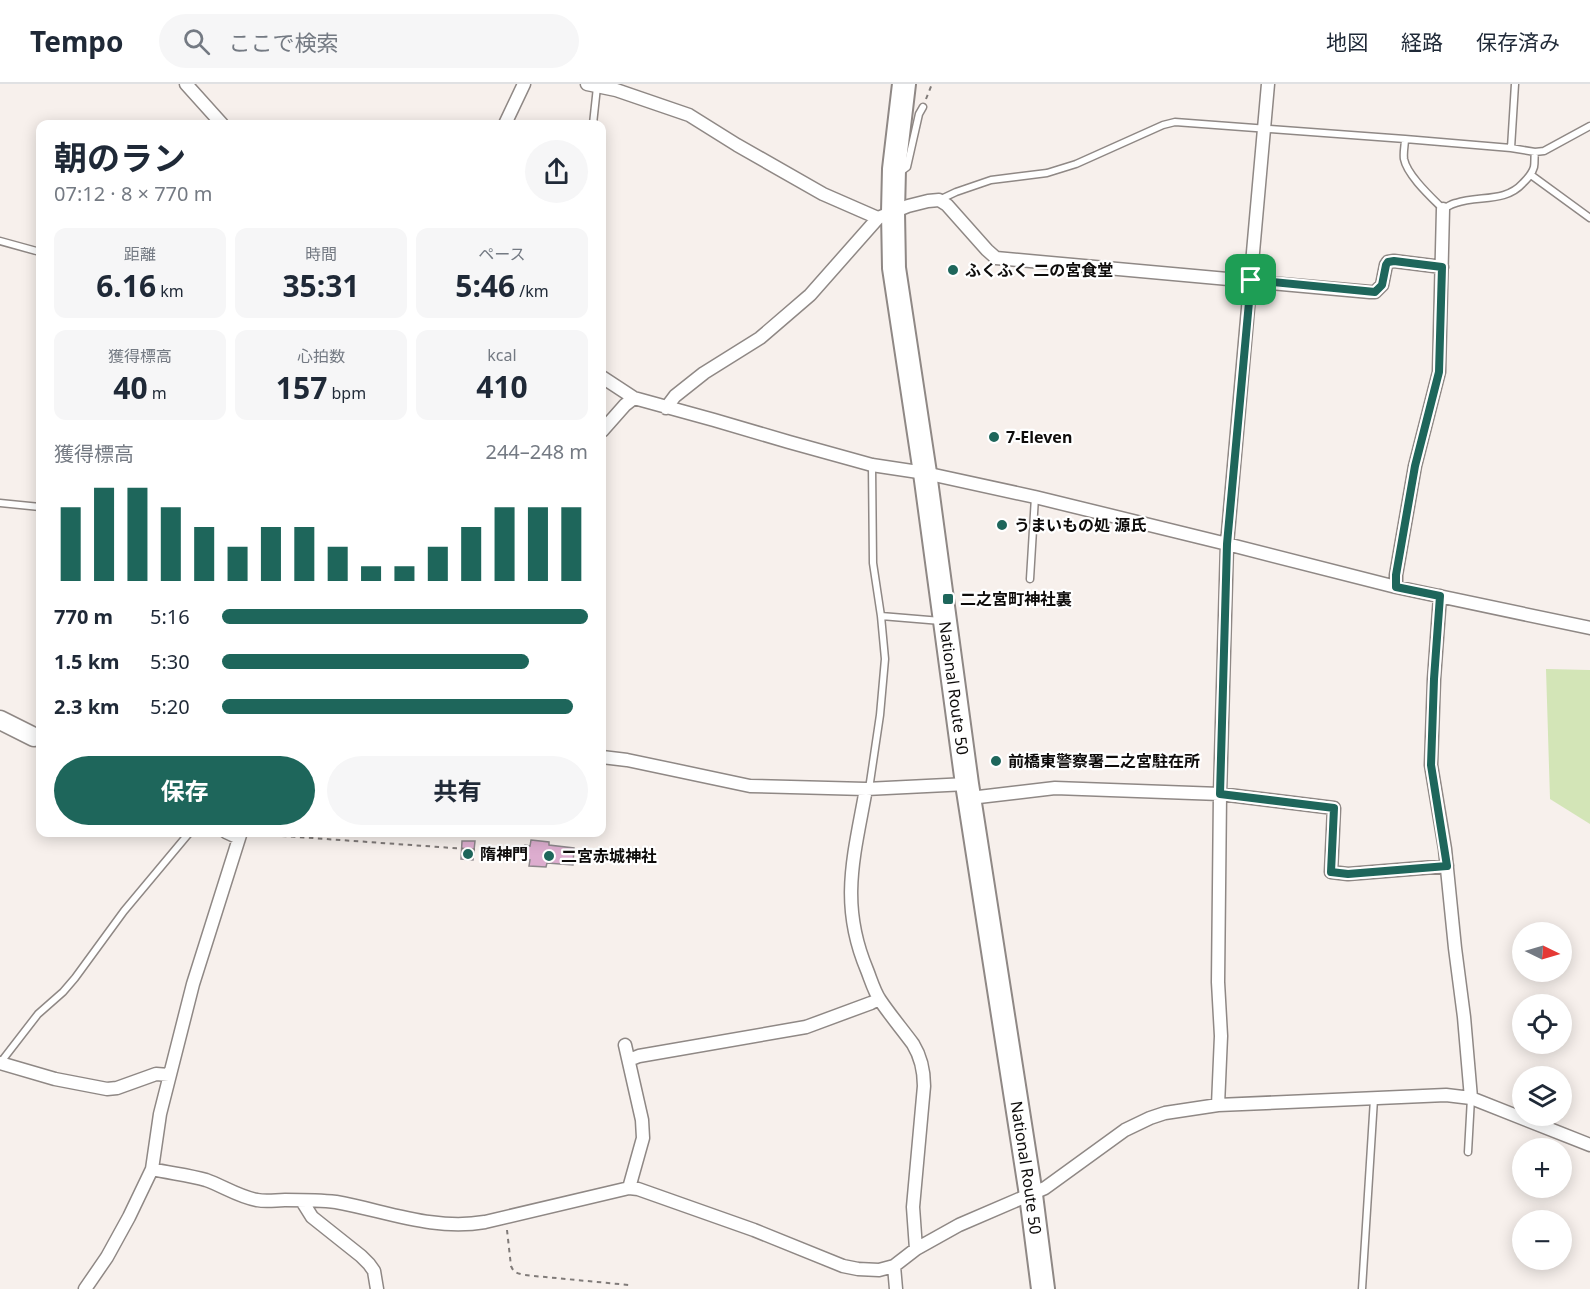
<!DOCTYPE html>
<html lang="ja">
<head>
<meta charset="utf-8">
<style>
	body { margin:0; font-family:"Noto Sans","Noto Sans JP",sans-serif; background:#f6f6f7; color:#1f2937; height:100vh; display:flex; flex-direction:column; font-size:22px; white-space:nowrap }
	* { box-sizing:border-box; margin:0 }
	p { font-size:20px; color:#747a83 }
	.icon { flex:none; width:33px; height:33px; fill:none; stroke:currentColor; stroke-width:2; stroke-linecap:round; stroke-linejoin:round }
	.map { position:relative; flex:1; overflow:hidden }
	.details { position:absolute; left:36px; top:36px; width:570px; height:717px; display:flex; flex-direction:column; background:#fff; border-radius:12px; box-shadow:0 3px 15px #0003 }
	.details>* { flex:none }
	.needle { width:39px; rotate:95deg }
	.tools { position:absolute; left:1512px; top:838px; display:grid; gap:12px }
	.tools a { display:grid; place-items:center; width:60px; height:60px; border-radius:50%; background:#fff; box-shadow:0 3px 15px #0003; font-size:30px }
	.pin { position:absolute; display:grid; place-items:center; width:51px; height:51px; color:#fff; margin:-26px; border-radius:12px; box-shadow:0 3px 9px #0006 }
	.round { display:grid; place-items:center; flex:none; width:63px; height:63px; border-radius:32px; background:#f6f6f7 }
	.headline { display:flex; align-items:center; justify-content:space-between; height:102px; padding:0 18px }
	h1 { font-size:33px; font-weight:700; line-height:45px }
	.stats { display:grid; grid-template-columns:repeat(3,1fr); gap:9px; height:102px; padding:6px 18px }
	.stats div { display:grid; align-content:center; border-radius:12px; background:#f6f6f7; text-align:center }
	.stats b { font-size:30px; font-weight:700 }
	.stats small { font-size:16px; font-weight:400 }
	.stats p { font-size:16px }
	.chart { height:168px; padding:12px 18px }
	.chart p { display:flex; justify-content:space-between }
	.chart svg { width:100%; height:108px; margin-top:6px; stroke:#1e665b; stroke-width:6 }
	.button { display:flex; gap:12px; margin-top:auto; padding:12px 18px }
	.button a { flex:1; height:69px; border-radius:36px; background:#1e665b; color:#fff; font-size:24px; font-weight:700; line-height:69px; text-align:center }
	.button a+a { background:#f6f6f7; color:#1f2937 }
	ul { padding:0 18px; list-style:none; font-size:20px }
	li { display:grid; grid-template-columns:96px 72px 1fr; align-items:center; height:45px }
	li i { height:15px; border-radius:8px; background:#1e665b }
	header { display:flex; align-items:center; gap:36px; box-sizing:border-box; height:84px; padding:0 30px; background:#fff; border-bottom:2px solid #e0e1e3 }
	header strong { font-size:28px }
	nav { display:flex; gap:33px; margin-inline-start:auto; font-size:21px }
	.search { width:420px; height:54px; background:#f6f6f7; display:flex; align-items:center; gap:15px; box-sizing:border-box; padding:0 21px; border-radius:33px; color:#747a83; font-size:22px }
	.map>svg:first-child { display:block }
	.green { fill:#d3e5b7 }
	.building { fill:#ddadcf; stroke:#8d878b; stroke-width:1.5 }
	.lines { fill:none; stroke-linecap:round; stroke-linejoin:round }
	.lane-casing { stroke:#8f8885; stroke-width:9 }
	.street-casing { stroke:#8f8885; stroke-width:15 }
	.secondary-casing { stroke:#8f8885; stroke-width:21 }
	.highway-casing { stroke:#8f8885; stroke-width:26 }
	.path { stroke:#807b79; stroke-width:2; stroke-dasharray:4.5 4.5; stroke-linecap:butt }
	.lane { stroke:#fff; stroke-width:6 }
	.street { stroke:#fff; stroke-width:12 }
	.secondary { stroke:#fff; stroke-width:18 }
	.highway { stroke:#fff; stroke-width:22 }
	.route-casing { stroke:#fff; stroke-width:12 }
	.route { stroke:#1e665b; stroke-width:8 }
	.poi-dot { fill:#1e665b; stroke:#fff; stroke-width:2 }
	.labels { text-anchor:middle; stroke-width:4.5; stroke-linejoin:round; paint-order:stroke }
	.poi-label { font-size:16px; font-weight:bold; fill:#0e0c0b; stroke:#fff; text-anchor:start }
	.street-label { font-size:16px; fill:#0e0c0b; stroke:#fff }
</style>
</head>
<body>
<header>
<strong>Tempo</strong>
<div class="search"><svg class="icon" aria-label="search" viewBox="0 0 24 24"><circle cx="10" cy="10" r="6"/><path d="M15 15l6 6"/></svg>ここで検索</div>
<nav><a>地図</a><a>経路</a><a>保存済み</a></nav>
</header>
<div class="map">
<svg width="1590" height="1205" viewBox="0 0 1590 1205">
	<rect width="100%" height="100%" fill="#f7f0ec"/>
	<path class="green" d="M 1546,585 L 1590,586 L 1590,740 L 1550,715 Z"/>
	<path class="building" d="M 531,756 L 549,758 L 549,761 L 574,764 L 573,781 L 547,779 L 546,783 L 529,782 L 530,776 L 523,775 L 525,761 L 530,762 Z
		M 462,757 L 475,757 L 473,776 L 461,775 Z"/>
	<g class="lines">
		<defs>
			<path id="lane" d="M 593,40 L 597,3
				M 1405,55 C 1405,61 1403,68 1404,75 C 1407,91 1431,113 1443,125 C 1447,123 1451,120 1456,119 C 1479,111 1505,119 1523,99 C 1528,94 1532,90 1534,83 C 1535,78 1534,73 1535,68
				M 1511,64 L 1515,0
				M 898,85 L 903,86 L 907,83 L 919,30 L 923,23
				M 1531,91 L 1590,134
				M 939,116 L 956,108 L 991,96 L 1047,89 L 1076,80 L 1163,41 L 1175,38 L 1405,55 L 1511,64 L 1535,68 L 1544,67 L 1590,42
				M 0,157 L 40,168
				M 0,419 L 40,423
				M 1030,495 L 1035,413
				M 881,532 L 941,537
				M 869,705 L 880,631 L 885,575 L 881,532 L 873,479 L 872,382
				M 3,979 L 4,974 L 38,930 L 63,908 L 75,894 L 124,827 L 190,748
				M 1468,1068 L 1471,1014
				M 1362,1205 L 1374,1015"/>
			<path id="street" d="M 186,0 L 222,40
				M 587,0 L 616,6 L 689,31 L 737,61 L 823,110 L 878,134
				M 505,40 L 524,0
				M 602,293 L 634,314 L 714,336 L 789,358 L 872,381 L 925,389 L 1035,413 L 1227,460 L 1396,503 L 1590,544
				M 666,324 L 675,312 L 704,289 L 760,254 L 810,211 L 878,134 L 908,122 L 928,117 L 939,116 L 947,121 L 987,166 L 996,174 L 1370,208 L 1375,208 L 1382,201 L 1386,181 L 1388,178 L 1394,177 L 1442,183
				M 602,347 L 625,321 L 634,314
				M 1396,503 L 1396,491 L 1415,382 L 1439,288 L 1443,125
				M 1440,512 L 1434,595 L 1431,681 L 1445,765 L 1455,864 L 1464,933 L 1471,1014
				M 602,673 L 627,676 L 750,702 L 866,705 L 967,700
				M 866,705 C 854,772 839,820 867,886 C 871,896 874,907 880,916 C 890,931 902,945 913,960 C 921,973 924,987 924,1002 L 913,1123 L 916,1165
				M 970,714 L 1055,704 L 1220,710 L 1334,724 L 1331,788 L 1348,790 L 1447,782
				M 226,748 L 239,754
				M 625,961 L 642,1036 L 643,1054 L 629,1104
				M 629,976 L 639,972 L 806,943 L 871,919 L 879,915
				M 0,979 L 55,995 L 107,1005 L 117,1004 L 156,990 L 169,991
				M 1218,1021 L 1221,952 L 1218,898 L 1220,710 L 1227,460 L 1268,0
				M 152,1085 C 169,1089 189,1091 206,1096 C 223,1102 239,1113 257,1116 C 267,1118 276,1116 285,1116 C 302,1116 319,1116 336,1118 C 386,1127 434,1147 485,1138 L 629,1104 L 638,1105 L 754,1146 L 843,1182 L 858,1185 L 879,1186 L 894,1182 L 916,1165 L 959,1141 L 1045,1104 L 1125,1046 L 1150,1034 L 1165,1029 L 1218,1021 L 1446,1011 L 1471,1014 L 1590,1061
				M 302,1117 L 312,1133 L 361,1172 L 369,1180 L 374,1187 L 377,1205
				M 894,1182 L 896,1205
				M 85,1205 L 107,1173 L 129,1133 L 152,1085 L 160,1030 L 193,900 L 241,748"/>
			<path id="secondary" d="M 0,636 L 34,653"/>
			<g id="highway">
				<path id="s1" d="M 904,0 L 894,85 L 893,128 L 894,184 L 925,389 L 967,700 L 1031,1111 L 1043,1205"/>
			</g>
		</defs>
		<use href="#lane" class="lane-casing"/>
		<use href="#street" class="street-casing"/>
		<use href="#secondary" class="secondary-casing"/>
		<use href="#highway" class="highway-casing"/>
		<path class="path" d="M 926,15 L 932,0
			M 255,750 L 524,769
			M 507,1146 L 511,1182 C 514,1189 517,1189 524,1191 L 629,1201"/>
		<use href="#lane" class="lane"/>
		<use href="#street" class="street"/>
		<use href="#secondary" class="secondary"/>
		<use href="#highway" class="highway"/>
	</g>
	<g class="lines">
		<defs>
			<path id="route" d="M 1394,177 L 1442,183 L 1439,288 L 1415,382 L 1396,491 L 1396,503 L 1440,512 L 1434,595 L 1431,681 L 1447,782 L 1348,790 L 1331,788 L 1334,724 L 1220,710 L 1227,460 L 1251,196 L 1375,208 L 1382,201 L 1386,181 L 1388,178 Z"/>
		</defs>
		<use href="#route" class="route-casing"/>
		<use href="#route" class="route"/>
	</g>
	<g class="poi-dot">
		<circle cx="953" cy="186" r="6"/>
		<circle cx="994" cy="353" r="6"/>
		<circle cx="1002" cy="441" r="6"/>
		<rect x="942" y="509" width="12" height="12" rx="3"/>
		<circle cx="996" cy="677" r="6"/>
		<circle cx="468" cy="770" r="6"/>
		<circle cx="549" cy="772" r="6"/>
	</g>
	<g class="labels">
		<g class="poi-label">
			<text x="965" y="192">ふくふく 二の宮食堂</text>
			<text x="1006" y="359">7-Eleven</text>
			<text x="1014" y="447">うまいもの処 源氏</text>
			<text x="960" y="521">二之宮町神社裏</text>
			<text x="1008" y="683">前橋東警察署二之宮駐在所</text>
			<text x="480" y="776">隋神門</text>
			<text x="561" y="778">二宮赤城神社</text>
		</g>
		<g class="street-label">
			<text dy="6" stroke="none"><textPath href="#s1" startOffset="609">National Route 50</textPath></text>
			<text dy="6" stroke="none"><textPath href="#s1" startOffset="1094">National Route 50</textPath></text>
		</g>
	</g>
</svg>
<div class="tools">
<a><svg class="needle" viewBox="-14 -14 28 28"><path d="M0-13l5 13h-10z" fill="#e53935"/><path d="M0 13l5-13h-10z" fill="#747a83"/></svg></a>
<a><svg class="icon" aria-label="locate" viewBox="0 0 24 24"><circle cx="12" cy="12" r="6"/><path d="M12 2v4M12 18v4M2 12h4M18 12h4"/></svg></a>
<a><svg class="icon" aria-label="layers" viewBox="0 0 24 24"><path d="M12 4l9 5-9 5-9-5zM3 14l9 5 9-5"/></svg></a>
<a>+</a>
<a>−</a>
</div>
<div class="pin" style="left:1251px;top:196px;background:#1e9e55"><svg class="icon" aria-label="arrive" viewBox="0 0 24 24"><path d="M6 21V4h12l-3 4 3 4H6"/></svg></div>
<section class="details">
<div class="headline"><div><h1>朝のラン</h1><p>07:12 · 8 × 770 m</p></div><a class="round"><svg class="icon" aria-label="share" viewBox="0 0 24 24"><path d="M12 15V3M7 8l5-5 5 5M5 13v7h14v-7"/></svg></a></div>
<div class="stats">
<div><p>距離</p><b>6.16<small> km</small></b></div>
<div><p>時間</p><b>35:31</b></div>
<div><p>ペース</p><b>5:46<small> /km</small></b></div>
</div>
<div class="stats">
<div><p>獲得標高</p><b>40<small> m</small></b></div>
<div><p>心拍数</p><b>157<small> bpm</small></b></div>
<div><p>kcal</p><b>410</b></div>
</div>
<div class="chart"><p><span>獲得標高</span>244–248 m</p>
<svg viewBox="0 0 160 44" preserveAspectRatio="none"><path d="M5 44V14M15 44V6M25 44V6M35 44V14M45 44V22M55 44V30M65 44V22M75 44V22M85 44V30M95 44V38M105 44V38M115 44V30M125 44V22M135 44V14M145 44V14M155 44V14"/></svg>
</div>
<ul>
<li><b>770 m</b>5:16<i style="width:100%"></i></li>
<li><b>1.5 km</b>5:30<i style="width:84%"></i></li>
<li><b>2.3 km</b>5:20<i style="width:96%"></i></li>
</ul>
<div class="button"><a>保存</a><a>共有</a></div>
</section>
</div>
</body>
</html>
